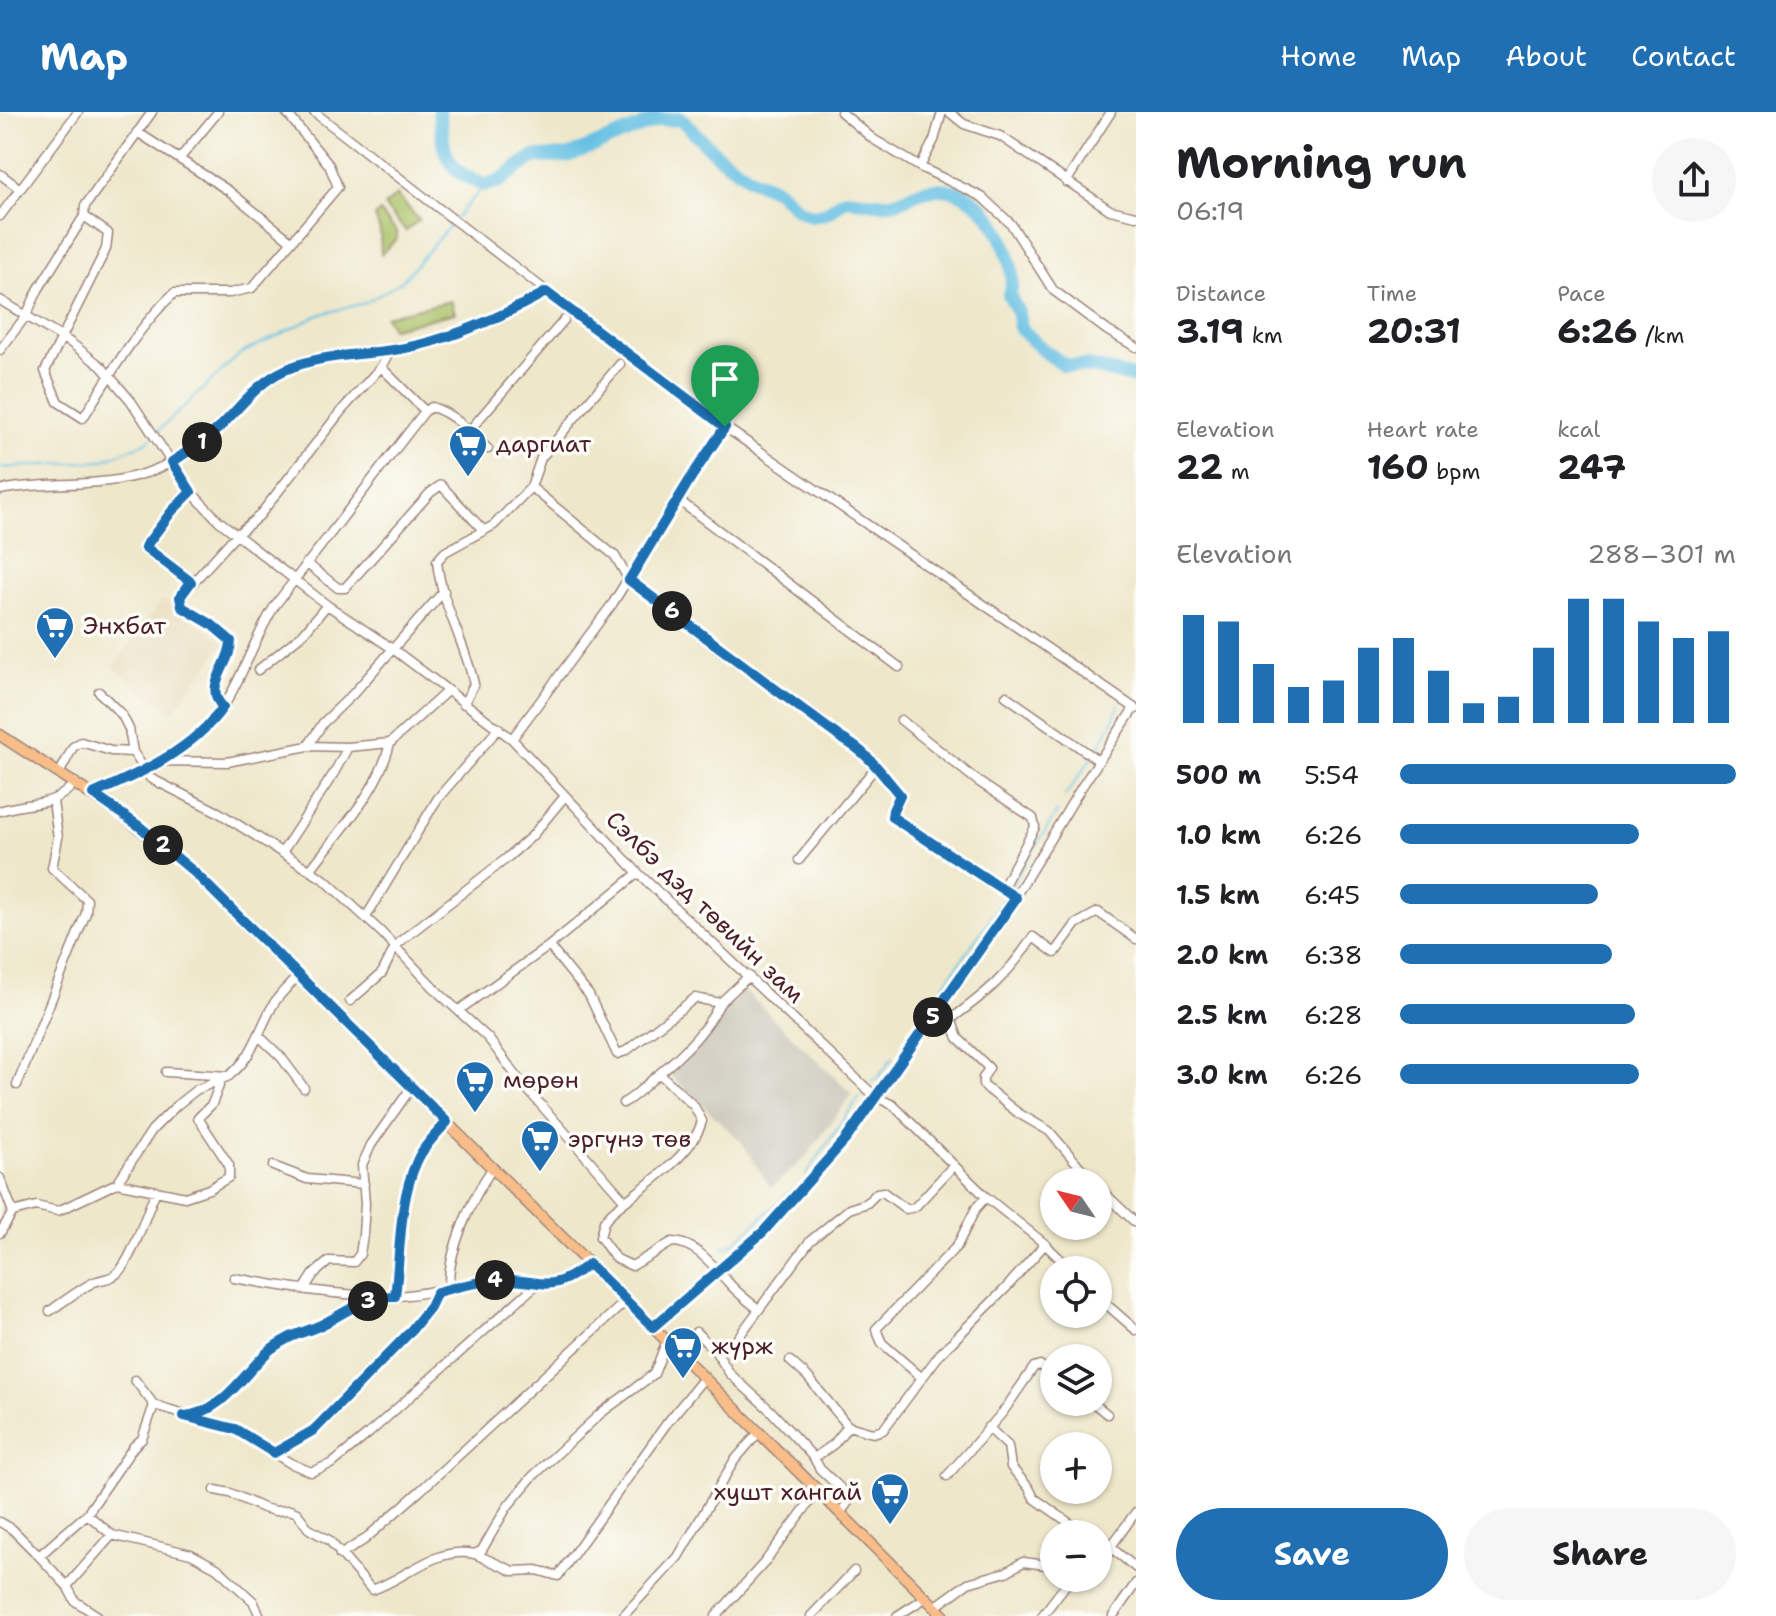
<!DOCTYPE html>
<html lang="en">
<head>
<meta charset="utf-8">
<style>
	body { margin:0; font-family:"Shantell Sans",sans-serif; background:#f6f6f6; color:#202124; height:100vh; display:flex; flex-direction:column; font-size:30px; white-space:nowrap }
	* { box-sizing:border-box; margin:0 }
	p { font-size:26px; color:#757577 }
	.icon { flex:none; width:44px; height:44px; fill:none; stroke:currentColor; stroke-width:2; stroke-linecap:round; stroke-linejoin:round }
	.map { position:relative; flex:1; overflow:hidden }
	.side { display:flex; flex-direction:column; background:#fff; width:640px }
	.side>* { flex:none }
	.needle { width:52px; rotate:305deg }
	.controls { position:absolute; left:1040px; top:1056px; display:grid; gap:16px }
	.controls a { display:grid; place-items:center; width:72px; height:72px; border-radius:50%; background:#fff; box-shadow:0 2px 6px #0004; font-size:40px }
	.pin { position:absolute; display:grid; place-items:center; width:68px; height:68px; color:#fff; margin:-82px -34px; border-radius:50% 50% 50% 0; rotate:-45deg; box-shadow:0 0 8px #0007 }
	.pin .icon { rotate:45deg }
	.km { position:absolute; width:40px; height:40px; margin:-20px; border-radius:50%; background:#222; color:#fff; font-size:22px; line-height:40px; text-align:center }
	.round { display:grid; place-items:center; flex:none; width:84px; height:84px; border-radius:42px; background:#f6f6f6 }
	.overview { display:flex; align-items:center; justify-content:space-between; height:136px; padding:0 40px }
	h1 { font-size:44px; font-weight:700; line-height:60px }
	.metrics { display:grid; grid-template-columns:repeat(3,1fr); gap:12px; height:136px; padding:8px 40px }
	.metrics div { display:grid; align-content:center }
	.metrics b { font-size:34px; font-weight:700 }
	.metrics small { font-size:22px; font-weight:400 }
	.metrics p { font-size:22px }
	.chart { height:224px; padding:16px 40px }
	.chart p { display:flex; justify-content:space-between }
	.chart svg { width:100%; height:144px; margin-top:8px; stroke:#1f6fb2; stroke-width:6 }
	.cta { display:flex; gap:16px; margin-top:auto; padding:16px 40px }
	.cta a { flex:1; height:92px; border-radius:48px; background:#1f6fb2; color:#fff; font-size:32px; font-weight:700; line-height:92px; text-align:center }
	.cta a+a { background:#f6f6f6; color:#202124 }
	ul { padding:0 40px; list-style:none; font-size:26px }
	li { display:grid; grid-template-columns:128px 96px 1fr; align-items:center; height:60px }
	li i { height:20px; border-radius:10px; background:#1f6fb2 }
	header { display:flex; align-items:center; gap:48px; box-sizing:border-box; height:112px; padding:0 40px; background:#1f6fb2; color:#fff }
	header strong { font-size:38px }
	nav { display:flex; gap:44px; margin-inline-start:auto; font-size:28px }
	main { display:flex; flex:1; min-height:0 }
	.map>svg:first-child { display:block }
	.built { fill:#e6daba }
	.industrial { fill:#c8c4b8 }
	.green { fill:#a9c166; stroke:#7a7048; stroke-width:2 }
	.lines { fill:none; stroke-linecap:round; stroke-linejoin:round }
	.stream { stroke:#66c0e3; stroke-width:2 }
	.river { stroke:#66c0e3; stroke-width:14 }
	.minor-casing { stroke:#9c837a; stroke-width:11 }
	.major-casing { stroke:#9c837a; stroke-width:13 }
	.minor { stroke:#fff; stroke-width:8 }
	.major { stroke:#f8bd89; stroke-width:10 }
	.route-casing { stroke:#fff; stroke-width:16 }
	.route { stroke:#1f6fb2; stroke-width:10 }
	.labels { text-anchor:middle; stroke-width:7; stroke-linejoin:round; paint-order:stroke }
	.poi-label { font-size:24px; fill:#4a1f2b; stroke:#fdfcf7; text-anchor:start }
	.street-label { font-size:24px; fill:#4a1f2b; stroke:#fdfcf7 }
</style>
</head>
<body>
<header>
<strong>Map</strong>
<nav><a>Home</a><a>Map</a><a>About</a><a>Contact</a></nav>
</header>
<main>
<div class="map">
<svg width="1136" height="1504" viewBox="0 0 1136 1504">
	<rect width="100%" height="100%" fill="#fdfcf7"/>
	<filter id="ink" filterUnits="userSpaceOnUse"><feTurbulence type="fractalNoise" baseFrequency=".0125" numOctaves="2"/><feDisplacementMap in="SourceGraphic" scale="16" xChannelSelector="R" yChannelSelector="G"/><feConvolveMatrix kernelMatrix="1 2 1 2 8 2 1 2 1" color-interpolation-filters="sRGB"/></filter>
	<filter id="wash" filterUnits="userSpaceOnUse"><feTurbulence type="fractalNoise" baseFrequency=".006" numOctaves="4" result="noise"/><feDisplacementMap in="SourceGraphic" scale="32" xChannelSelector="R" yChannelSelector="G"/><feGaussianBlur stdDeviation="1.8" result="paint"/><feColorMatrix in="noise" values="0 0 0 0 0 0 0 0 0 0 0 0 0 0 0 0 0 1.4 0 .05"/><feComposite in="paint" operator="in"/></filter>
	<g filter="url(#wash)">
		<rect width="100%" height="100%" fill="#eee7ca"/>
		<path class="built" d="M 163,487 L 225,531 L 172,600 L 113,555 Z"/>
		<path class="industrial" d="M 744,878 L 852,982 L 805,1046 L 771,1076 L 741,1029 L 669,962 L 720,910 L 722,902 Z"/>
		<path class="green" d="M 397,83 L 419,108 L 406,119 L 384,94 Z
			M 380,100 L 397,120 L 397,127 L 381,142 L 380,119 L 375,104 Z
			M 451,189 L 455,201 L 392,216 L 385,204 Z"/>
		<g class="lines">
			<path class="stream" d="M 456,106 L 485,73
				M 157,320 L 240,242 L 321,202 L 365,191 L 402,169 L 452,111
				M 0,356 L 102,349 L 147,330 L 152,325
				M 1098,636 L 1111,613 L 1119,593
				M 1065,684 L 1091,647
				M 1011,774 L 1057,700
				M 940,879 L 1005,785
				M 871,969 L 878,966 L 893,945
				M 806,1063 L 860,984
				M 723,1136 L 734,1131 L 792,1078"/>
			<path class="river" d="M 439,0 C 445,40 442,58 485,73 L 499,69 L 533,45 L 568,44 L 657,8 L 681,7 L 717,43 L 753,68 L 777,78 L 797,97 L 812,104 L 826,101 L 846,87 C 861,88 879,94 895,90 C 904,88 913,82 923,79 C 959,70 987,93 1001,124 C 1009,143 1016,163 1009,183 L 1018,200 L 1020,216 L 1043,238 L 1064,253 L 1093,255 L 1136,266"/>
		</g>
	</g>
	<g filter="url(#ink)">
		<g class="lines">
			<defs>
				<path id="minor" d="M 314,0 L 703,300 L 1136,597
					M 841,0 L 873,27 L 920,55 L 934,28 L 942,0
					M 949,0 L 964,12 L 1000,24 L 1110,98 L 1136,104
					M 137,20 L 229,79 L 291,129
					M 180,46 L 218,0
					M 920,55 L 982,85 L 1011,112 L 1053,178 L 1108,219 L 1136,235
					M 0,62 L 20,77
					M 1066,70 L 1111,0
					M 0,104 L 78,0
					M 84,104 L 108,121 L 106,137 L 45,259 L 58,290 L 83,306 C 110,263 136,217 174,181 L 230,181 L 252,176 L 338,75 L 329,53 L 286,0
					M 0,188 L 71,231 L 101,254 L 131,289 L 191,380 L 219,409 L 327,493 L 393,537 L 512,627 L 638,761 L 865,975 L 876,985 L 893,993 L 986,1085 L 1045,1132 L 1071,1158
					M 0,238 L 26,204 L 38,178 L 84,104 L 85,94 L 152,0
					M 620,252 L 541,346 L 531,375 L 615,444 L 629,468 L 664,492 L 697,521 L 871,646 L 876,655 L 799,748
					M 381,255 L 425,299 L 432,295 C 454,302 472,321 488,337
					M 469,319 L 564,208
					M 0,378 C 57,367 120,380 173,349 C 189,340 204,329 217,317 C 243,293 262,265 297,253 C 330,242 366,243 399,237 C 452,228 500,205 546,180
					M 677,387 L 899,555
					M 306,451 L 338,476 L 345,476 L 430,381 L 441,373 L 484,419
					M 191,470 L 145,435 L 172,399 L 191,380
					M 258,558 L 303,522 L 327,493
					M 99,580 L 122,603 L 129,617 L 133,640 L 150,666 L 218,700 L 325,768 L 381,820 L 440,882 L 488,926 L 521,970 L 625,1089
					M 1006,584 L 1099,649
					M 464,592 L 474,572 C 465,530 441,492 437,449 L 445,440 L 494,413 L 531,375
					M 223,595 L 217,589 L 214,581 L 231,535 L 231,529 L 217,516 L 182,495 L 180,485 L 236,423 L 259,404 L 342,298 L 381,255 L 390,239
					M 901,608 L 979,670 L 1033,706 L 1035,715 L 1002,777
					M 512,627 L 613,491 L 692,364 L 725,315
					M 308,634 L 323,611 L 353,582 L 444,479
					M 161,649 L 227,650 L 308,634 L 348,635 L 390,631 L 446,580
					M 876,655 L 900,683 L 893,698 L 892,705 L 1016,786
					M 60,660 L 73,635 L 81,630 L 111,639 L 133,640
					M 93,682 C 136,663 199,635 225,592 C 245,560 255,524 276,492 L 425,299
					M 0,699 C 28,689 55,697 75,670
					M 283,739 L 334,661 L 348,635
					M 311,757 C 340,718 379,679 390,631
					M 366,805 L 438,686 L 499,616
					M 549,834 L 589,883 L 617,942 L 626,939 L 695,886 L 720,891 C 704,923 679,945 653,967 C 642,976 635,985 623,991
					M 350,889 L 382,861 L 395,835 L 403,827 L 507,746 L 532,724 L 565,684
					M 720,891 L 749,864
					M 459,898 L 549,834 L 638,761
					M 936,901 L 951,907 C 988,880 1007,864 1033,825 L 1055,841 L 1076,812 L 1098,800 L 1136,827
					M 951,907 L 958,926 L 989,956 L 983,966 L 983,973 L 1018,1001 L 1049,1019 L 1093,1070
					M 260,925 L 281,945 L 304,976
					M 166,960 L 229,964 C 254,944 258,919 273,893 C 279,882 290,873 298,864
					M 660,962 L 694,994 L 702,1009 C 692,1046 640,1076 611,1101 L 604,1110 L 600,1125 L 615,1146 L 632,1154 L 672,1130 C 696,1130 713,1154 728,1170 C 736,1180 747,1188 757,1196
					M 17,973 L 86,801 L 87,788 L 52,756 L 58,726 L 53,689
					M 273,1054 L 307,1067 L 364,1072
					M 0,1066 L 13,1100
					M 117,1071 L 185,1085 L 209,1077 L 229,1065 L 229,1053 L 198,1006 L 212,992 L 222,966
					M 1098,1075 L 1136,1111
					M 0,1121 L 13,1100 L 36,1094 L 58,1099 L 117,1071 L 152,1018 L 177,993 L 196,978 L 229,964
					M 234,1166 C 286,1175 342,1185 395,1184 C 427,1183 456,1173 487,1169 C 504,1166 520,1170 537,1172
					M 305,1176 L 314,1162 L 329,1149 L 354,1150 L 360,1142 L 363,1123 L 365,1092 L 362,1053 L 371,1033 L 411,976
					M 449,1177 C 447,1139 472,1086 493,1055
					M 395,1184 C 401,1140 398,1090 416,1049 C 423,1035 436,1022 447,1010
					M 1098,1185 L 1136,1218
					M 50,1199 C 63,1190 77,1179 92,1171 C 99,1167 108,1168 115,1163 C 132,1151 146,1100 156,1079
					M 653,1215 L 763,1120 L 846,1027 L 1006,800 L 1081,676 L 1134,596
					M 696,1220 L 716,1240 L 730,1262 L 771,1299 L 814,1346 L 820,1357 L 851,1386 L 841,1400
					M 667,1228 L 654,1262 L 601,1301 L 532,1365 L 507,1395 L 482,1438 L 475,1442 L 513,1459 L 537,1458 L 558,1464 L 667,1311 L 704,1266
					M 716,1240 L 734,1231 L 810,1129 L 849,1097 L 867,1091 L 877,1081 L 883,1080 L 906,1097 L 915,1095 L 954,1053
					M 790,1249 L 807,1264 L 848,1314
					M 922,1266 L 882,1231 L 876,1217 L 957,1134 L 976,1096 L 986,1085
					M 135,1268 L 154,1293 L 235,1317 L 290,1351 L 311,1360 L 333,1351 L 368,1322 L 537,1172 C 560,1173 571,1165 589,1152
					M 1092,1290 L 1107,1302
					M 154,1293 L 142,1327 L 134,1334 L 87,1402 L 112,1423 L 191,1442 L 217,1456 L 253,1489 L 260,1504
					M 188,1304 C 224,1296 244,1263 269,1239 C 285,1224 305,1220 324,1212 C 330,1209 334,1204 339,1201 C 352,1194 366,1190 380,1186
					M 988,1315 L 1008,1334 L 1011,1355 L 1029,1376 L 1034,1386 L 1075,1415 L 1079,1422
					M 274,1341 L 314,1318 L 409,1221 L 430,1195 L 437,1180
					M 814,1346 L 834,1332 L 848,1314 L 873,1321 L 883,1318 L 940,1242 L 1005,1177 L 1045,1132
					M 947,1364 L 1003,1300 L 1034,1255 L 1040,1253 L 1054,1263
					M 215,1378 L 230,1381 L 263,1396 L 275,1399 L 290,1398 L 297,1401 L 309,1417 L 329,1428 L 372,1478 C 408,1466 434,1434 475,1442
					M 87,1402 L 39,1444 L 67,1474 L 75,1489 L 98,1504
					M 0,1410 L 12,1417 L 39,1444
					M 1112,1431 L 1114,1438 L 1136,1456
					M 340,1443 L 364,1428 L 421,1378 L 627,1188
					M 1098,1446 C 1110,1440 1126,1412 1136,1400
					M 67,1474 L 112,1423
					M 935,1495 L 968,1471 L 1006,1460 L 1023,1450 L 1054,1454
					M 623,1504 L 678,1445 L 734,1349 L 759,1320
					M 716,1504 L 764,1451 L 818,1379
					M 811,1504 L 854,1459
					M 897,1504 L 925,1486
					M 1042,1504 L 1071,1466
					M 1113,1504 L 1136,1471"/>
				<path id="major" d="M 0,623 L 121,702 L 194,760 L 944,1504"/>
			</defs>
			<use href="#minor" class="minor-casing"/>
			<use href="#major" class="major-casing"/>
			<use href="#minor" class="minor"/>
			<use href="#major" class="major"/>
		</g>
	</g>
	<g class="lines" filter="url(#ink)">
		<defs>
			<path id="route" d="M 546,180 L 725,315 L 692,364 L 629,468 L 841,626 C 869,641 880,660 900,683 L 893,698 L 892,705 L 1016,786 L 846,1027 L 763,1120 L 653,1215 L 589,1152 C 545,1185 545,1166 499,1168 C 478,1169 457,1175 437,1180 L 430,1195 L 409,1221 L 314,1318 L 274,1341 L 235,1317 L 184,1304 C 224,1301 244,1260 271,1237 C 291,1221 307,1221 327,1210 C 347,1199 370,1183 395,1184 C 401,1140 398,1090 417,1049 C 423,1035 436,1022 447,1010 L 194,760 L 139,714 L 93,682 C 139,662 193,638 223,595 C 202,575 231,553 231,529 L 211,512 L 182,495 L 180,485 L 191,470 L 145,435 L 172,399 L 191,380 L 172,350 C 189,339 206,328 221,314 C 241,294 258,270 285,258 C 322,241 365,244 405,236 C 455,226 501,205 546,180 Z"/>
		</defs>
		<use href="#route" class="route-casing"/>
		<use href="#route" class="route"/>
	</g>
	<defs>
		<symbol id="supermarket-pin" viewBox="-11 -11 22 30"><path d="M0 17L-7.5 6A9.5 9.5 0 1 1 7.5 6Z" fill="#1f6fb2" stroke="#fdfcf7"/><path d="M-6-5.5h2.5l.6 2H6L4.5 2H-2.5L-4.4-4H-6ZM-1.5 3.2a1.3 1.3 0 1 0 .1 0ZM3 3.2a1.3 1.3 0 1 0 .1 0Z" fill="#fff"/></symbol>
	</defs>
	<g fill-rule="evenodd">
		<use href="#supermarket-pin" x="446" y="310" width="44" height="60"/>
		<use href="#supermarket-pin" x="33" y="492" width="44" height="60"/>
		<use href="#supermarket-pin" x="453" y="946" width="44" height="60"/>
		<use href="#supermarket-pin" x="518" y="1005" width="44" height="60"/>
		<use href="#supermarket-pin" x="661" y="1212" width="44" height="60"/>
		<use href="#supermarket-pin" x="868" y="1358" width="44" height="60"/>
	</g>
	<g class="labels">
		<g class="poi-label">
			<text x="496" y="340">даргиат</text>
			<text x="83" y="522">Энхбат</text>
			<text x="503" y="976">мөрөн</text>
			<text x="568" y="1035">эргүнэ төв</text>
			<text x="711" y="1242">жүрж</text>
			<text x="862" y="1388" text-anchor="end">хушт хангай</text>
		</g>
		<g class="street-label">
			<text transform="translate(705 795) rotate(44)" y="8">Сэлбэ дэд төвийн зам</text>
		</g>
	</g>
</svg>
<div class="controls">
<a><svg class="needle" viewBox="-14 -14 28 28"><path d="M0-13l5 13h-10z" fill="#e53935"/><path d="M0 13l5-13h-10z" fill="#757577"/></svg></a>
<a><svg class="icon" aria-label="locate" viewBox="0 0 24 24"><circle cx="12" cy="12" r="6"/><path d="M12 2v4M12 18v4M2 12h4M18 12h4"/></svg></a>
<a><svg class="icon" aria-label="layers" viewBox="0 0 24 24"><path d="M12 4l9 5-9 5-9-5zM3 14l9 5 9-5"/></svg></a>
<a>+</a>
<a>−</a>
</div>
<div class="pin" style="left:725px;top:315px;background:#1e9e55"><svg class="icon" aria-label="arrive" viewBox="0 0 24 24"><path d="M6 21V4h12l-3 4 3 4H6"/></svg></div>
<b class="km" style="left:202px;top:330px">1</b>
<b class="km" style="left:163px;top:733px">2</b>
<b class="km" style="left:368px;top:1189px">3</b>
<b class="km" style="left:495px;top:1168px">4</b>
<b class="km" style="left:933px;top:905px">5</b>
<b class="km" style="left:672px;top:499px">6</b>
</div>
<section class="side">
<div class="overview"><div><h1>Morning run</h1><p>06:19</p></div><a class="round"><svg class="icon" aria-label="share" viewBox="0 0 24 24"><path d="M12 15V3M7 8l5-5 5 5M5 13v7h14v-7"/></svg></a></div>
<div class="metrics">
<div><p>Distance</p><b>3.19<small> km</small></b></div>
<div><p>Time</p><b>20:31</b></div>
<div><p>Pace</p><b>6:26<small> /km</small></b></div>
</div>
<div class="metrics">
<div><p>Elevation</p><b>22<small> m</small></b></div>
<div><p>Heart rate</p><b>160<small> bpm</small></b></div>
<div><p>kcal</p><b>247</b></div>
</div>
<div class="chart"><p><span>Elevation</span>288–301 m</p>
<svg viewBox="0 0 160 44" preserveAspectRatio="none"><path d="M5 44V11M15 44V13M25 44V26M35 44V33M45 44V31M55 44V21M65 44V18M75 44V28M85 44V38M95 44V36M105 44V21M115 44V6M125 44V6M135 44V13M145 44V18M155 44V16"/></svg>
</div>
<ul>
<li><b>500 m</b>5:54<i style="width:100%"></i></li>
<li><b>1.0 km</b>6:26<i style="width:71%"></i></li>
<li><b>1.5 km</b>6:45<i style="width:59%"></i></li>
<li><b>2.0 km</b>6:38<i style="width:63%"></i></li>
<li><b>2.5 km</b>6:28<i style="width:70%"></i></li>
<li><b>3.0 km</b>6:26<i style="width:71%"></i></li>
</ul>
<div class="cta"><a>Save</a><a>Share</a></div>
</section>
</main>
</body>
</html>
